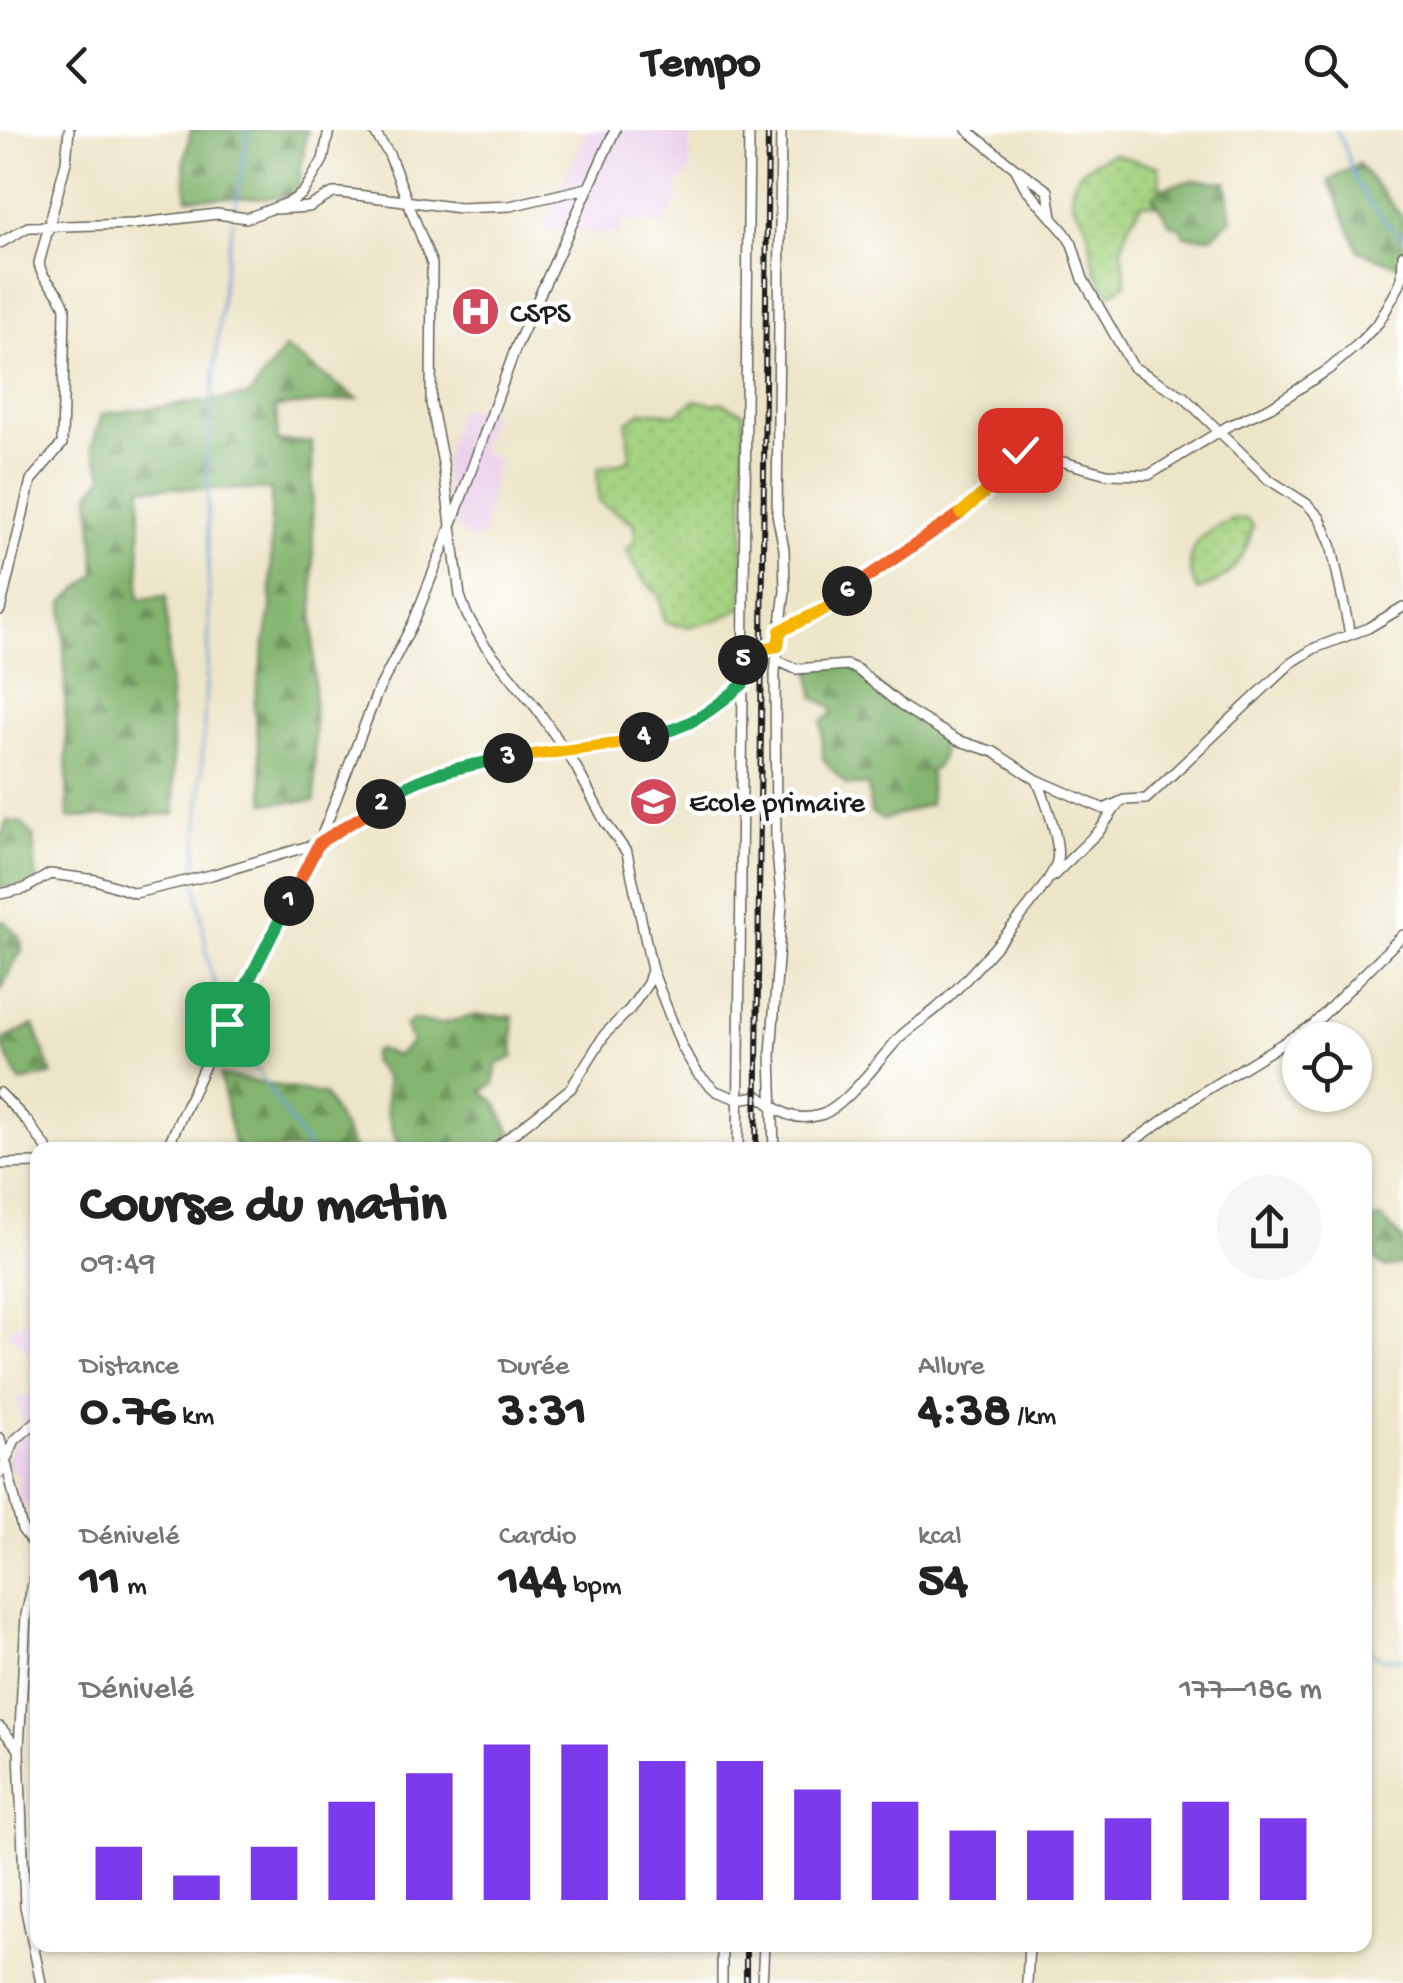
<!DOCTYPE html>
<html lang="fr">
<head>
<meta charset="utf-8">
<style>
	body { margin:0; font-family:"Gochi Hand",sans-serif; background:#f6f6f6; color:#222; height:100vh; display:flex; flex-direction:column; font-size:38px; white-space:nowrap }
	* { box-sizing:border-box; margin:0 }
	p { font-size:32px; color:#767676 }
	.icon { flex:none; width:55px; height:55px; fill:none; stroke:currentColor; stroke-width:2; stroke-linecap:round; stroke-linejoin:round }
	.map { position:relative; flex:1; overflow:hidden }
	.side { position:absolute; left:30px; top:1012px; width:1342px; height:810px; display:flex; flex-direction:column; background:#fff; border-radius:20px; box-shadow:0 2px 8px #0004 }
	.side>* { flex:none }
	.controls { position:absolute; left:1282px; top:892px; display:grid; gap:20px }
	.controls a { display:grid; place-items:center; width:90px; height:90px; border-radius:50%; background:#fff; box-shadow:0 2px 8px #0004; font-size:50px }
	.pin { position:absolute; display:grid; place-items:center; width:85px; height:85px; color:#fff; margin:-42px; border-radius:20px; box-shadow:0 5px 15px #0006 }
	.km { position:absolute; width:50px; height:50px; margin:-25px; border-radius:50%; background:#222; color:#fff; font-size:28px; line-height:50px; text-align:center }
	.round { display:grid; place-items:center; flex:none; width:105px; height:105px; border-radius:52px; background:#f6f6f6 }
	.overview { display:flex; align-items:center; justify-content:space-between; height:170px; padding:0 50px }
	h1 { font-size:55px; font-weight:800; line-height:75px }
	.stats { display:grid; grid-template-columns:repeat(3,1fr); gap:15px; height:170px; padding:10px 50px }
	.stats div { display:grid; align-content:center }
	.stats b { font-size:50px; font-weight:800 }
	.stats small { font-size:28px; font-weight:400 }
	.stats p { font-size:28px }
	.chart { height:280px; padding:20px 50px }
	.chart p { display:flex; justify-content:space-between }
	.chart svg { width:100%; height:180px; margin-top:10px; stroke:#7c3aed; stroke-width:6 }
	header { display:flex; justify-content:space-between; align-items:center; height:130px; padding:0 50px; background:#fff; font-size:45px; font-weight:800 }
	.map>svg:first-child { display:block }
	.built { fill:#ebd1eb }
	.grass { fill:url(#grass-dots); stroke:#60784e; stroke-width:2.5 }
	.forest { fill:url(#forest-firs); stroke:#506846; stroke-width:2.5 }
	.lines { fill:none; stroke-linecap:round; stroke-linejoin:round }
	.stream { stroke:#6c9ed6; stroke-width:2.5 }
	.minor-casing { stroke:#656258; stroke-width:12 }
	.minor { stroke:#fff; stroke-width:9 }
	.rail-casing { stroke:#1c1c1c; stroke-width:6 }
	.rail { stroke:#fff; stroke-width:2.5; stroke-dasharray:8; stroke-linecap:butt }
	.split-1-casing { stroke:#fff; stroke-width:20 }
	.split-2-casing { stroke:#fff; stroke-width:20 }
	.split-3-casing { stroke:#fff; stroke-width:20 }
	.split-4-casing { stroke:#fff; stroke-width:20 }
	.split-5-casing { stroke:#fff; stroke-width:20 }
	.split-6-casing { stroke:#fff; stroke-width:20 }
	.split-7-casing { stroke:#fff; stroke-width:20 }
	.split-8-casing { stroke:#fff; stroke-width:20 }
	.split-1 { stroke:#22a559; stroke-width:12 }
	.split-2 { stroke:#f0652b; stroke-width:12 }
	.split-3 { stroke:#22a559; stroke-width:12 }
	.split-4 { stroke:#f5b400; stroke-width:12 }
	.split-5 { stroke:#22a559; stroke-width:12 }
	.split-6 { stroke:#f5b400; stroke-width:12 }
	.split-7 { stroke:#f0652b; stroke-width:12 }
	.split-8 { stroke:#f5b400; stroke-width:12 }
	.labels { text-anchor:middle; stroke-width:9; stroke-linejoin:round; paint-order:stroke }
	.poi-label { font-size:30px; fill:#1c1c1c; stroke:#fff; text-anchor:start }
</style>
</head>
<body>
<header><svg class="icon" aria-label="back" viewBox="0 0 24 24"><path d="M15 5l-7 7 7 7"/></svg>Tempo<svg class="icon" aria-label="search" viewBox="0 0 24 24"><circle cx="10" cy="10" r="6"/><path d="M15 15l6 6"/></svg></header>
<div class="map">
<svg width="1403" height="1853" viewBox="0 0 1403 1853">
	<defs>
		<pattern id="grass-dots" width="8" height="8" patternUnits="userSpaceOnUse" patternTransform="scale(2.5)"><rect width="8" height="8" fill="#a4d381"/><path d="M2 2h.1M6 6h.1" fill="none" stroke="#8db56f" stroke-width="1.8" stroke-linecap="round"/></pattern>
		<pattern id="forest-firs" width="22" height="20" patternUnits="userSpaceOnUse" patternTransform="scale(2.5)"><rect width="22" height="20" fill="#83b56f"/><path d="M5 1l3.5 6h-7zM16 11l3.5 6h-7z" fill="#6a925a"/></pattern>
	</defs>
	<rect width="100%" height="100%" fill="#fff"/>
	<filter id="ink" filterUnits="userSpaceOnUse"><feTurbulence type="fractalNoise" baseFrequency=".01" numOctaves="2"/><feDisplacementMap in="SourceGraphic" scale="20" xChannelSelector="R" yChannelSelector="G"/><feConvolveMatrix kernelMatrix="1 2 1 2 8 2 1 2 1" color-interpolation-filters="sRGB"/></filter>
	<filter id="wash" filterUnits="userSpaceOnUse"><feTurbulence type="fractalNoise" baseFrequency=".0048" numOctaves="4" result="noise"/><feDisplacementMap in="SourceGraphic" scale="40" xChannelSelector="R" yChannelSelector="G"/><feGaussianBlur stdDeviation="2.25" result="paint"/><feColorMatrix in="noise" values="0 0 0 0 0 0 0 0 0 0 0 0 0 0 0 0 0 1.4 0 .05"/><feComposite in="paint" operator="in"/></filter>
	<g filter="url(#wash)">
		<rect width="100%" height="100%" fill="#ede5c8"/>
		<path class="built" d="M 586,0 L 690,0 L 690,41 L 677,57 L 679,67 L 665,94 L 623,92 L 621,104 L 543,100 Z
			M 458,278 L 493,282 L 480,321 L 498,328 L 483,408 L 467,408 L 451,391 L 443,333 Z
			M 37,1183 L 37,1232 L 7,1201 Z
			M 37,1263 L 37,1376 L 16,1375 L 18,1344 L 5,1334 L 23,1292 L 16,1268 Z"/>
		<path class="grass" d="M 1113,24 L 1159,37 L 1161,58 L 1153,67 L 1156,75 L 1142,73 L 1128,96 L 1122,119 L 1126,154 L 1111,164 C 1086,138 1096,120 1085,92 C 1082,85 1075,80 1073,72 C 1066,46 1090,31 1113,24 Z
			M 695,270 L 714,274 L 721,272 L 744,283 L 743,478 C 717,491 692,503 664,491 L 659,465 L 642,448 L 626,419 L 634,413 L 635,394 L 599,372 L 597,339 L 630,330 L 627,292 L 642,281 L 677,284 Z
			M 1236,389 L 1247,389 L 1253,396 C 1245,429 1231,450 1197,460 C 1178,421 1201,401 1236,389 Z"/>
		<path class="forest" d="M 191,0 L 307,0 L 297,67 L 187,68 L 184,32 Z
			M 1358,33 L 1403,88 L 1403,137 L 1359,121 L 1329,51 Z
			M 1193,50 L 1226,52 L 1232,88 L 1211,107 L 1184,106 L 1180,97 L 1171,95 L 1153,67 L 1161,58 Z
			M 285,218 L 358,269 L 276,277 L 278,311 L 312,312 L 315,671 L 265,673 L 254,575 L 271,479 L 271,360 L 141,357 L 139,469 L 166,466 L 175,684 L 68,688 L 63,472 L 96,444 L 90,363 L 104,346 L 92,316 L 102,284 L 249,266 Z
			M 847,535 L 939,600 C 942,618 946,631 930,642 L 930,674 L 883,690 L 871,683 L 868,655 L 846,655 L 823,629 L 822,591 L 834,583 L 829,575 L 814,568 L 810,538 Z
			M 7,691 L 22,693 L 33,706 L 37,752 L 6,761 L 0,756 L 0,708 Z
			M 4,791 L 21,809 L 22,821 C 11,834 8,847 0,862 L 0,792 Z
			M 477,885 L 513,887 L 514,927 L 496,935 L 494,954 L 482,961 L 496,973 L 512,1005 L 493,1020 L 403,1020 L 396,1010 L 387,983 L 386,948 L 372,931 L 373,922 L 379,919 L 396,926 L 412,913 L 405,895 L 413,890 L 439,894 Z
			M 34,895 L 52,944 L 20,952 L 0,911 Z
			M 220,945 L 324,964 L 355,1020 L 235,1020 Z
			M 1382,1088 L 1403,1110 L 1403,1134 L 1385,1138 C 1365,1123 1365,1114 1365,1090 Z"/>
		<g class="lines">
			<path class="stream" d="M 1336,0 C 1348,16 1348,36 1357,53 C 1369,75 1385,92 1403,109
				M 235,82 L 248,0
				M 196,745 L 209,500 L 207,321 L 224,144 L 233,90
				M 196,753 L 209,835 L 225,887
				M 227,894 L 309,1020
				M 1365,1519 L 1382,1528 L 1403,1529"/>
		</g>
	</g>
	<g filter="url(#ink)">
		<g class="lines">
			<defs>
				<path id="minor" d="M 373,0 L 389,24 L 432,134 L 431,273 L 443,333 L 460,466 L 467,485 L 484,514 L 537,579 L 575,635 L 605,692 L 627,723 L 652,840 L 682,917 L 698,944 L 716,961 L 737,969 L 759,966 C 779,981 793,993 820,985 C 846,978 881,926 901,906 C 912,895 926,888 937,878 C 961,858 1051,758 1057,731 C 1061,711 1045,669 1037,650
					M 967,0 L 1015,38 L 1025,57 L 1065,103 L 1072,114 L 1083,149 L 1133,237 L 1184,267 L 1268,349 L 1307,374 L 1320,388 L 1331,414 L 1350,504
					M 1017,39 L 1048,61 L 1052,87
					M 276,79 L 309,77 L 333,63 L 341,63 L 460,78 L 510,76 L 587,58
					M 0,113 L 28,97 L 134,94 L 217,84 L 247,88 L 290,72 L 303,63 L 323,30 L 329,0
					M 0,480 L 31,350 L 62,314 L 65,178 C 60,158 42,153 39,133 L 66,32 L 69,0
					M 780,501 L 825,479 L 851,457 L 974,374 L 998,351 L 1007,330 L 1020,320 L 1107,344 L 1149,345 L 1228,296 L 1271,277 L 1329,239 L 1356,216 L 1379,192 L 1398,158 L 1402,148 L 1403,125
					M 743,521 L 778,516
					M 776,530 L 796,539 L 847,535 L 858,540 L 903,577 L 957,610 L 994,622 L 1037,650 L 1104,679 L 1124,670 L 1146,669 L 1291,533 L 1315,518 L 1368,498 L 1403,477
					M 1052,747 L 1100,700 L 1118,674
					M 0,764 L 24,759 L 50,744 L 96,750 L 135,763 L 211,745 L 319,713 L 382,673 L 393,662 L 459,638 L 529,624 L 625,613 L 675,601 L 705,587 L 743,554
					M 0,963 L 27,991 L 48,1020
					M 166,1020 L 210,924 L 308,730 L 319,713 L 377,563 L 414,491 L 443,418 L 516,217 L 615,0
					M 493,1020 L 571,958 L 605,904 L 630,879 L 648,853 L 651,843
					M 738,1020 L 749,0
					M 774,1020 L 771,924 L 782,775 L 776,713 L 775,542 L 785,461 L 784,419 L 777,384 L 781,0
					M 1121,1020 L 1203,962 L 1313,895 L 1403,805
					M 0,1034 L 38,1033
					M 0,1308 L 22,1399 L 38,1420
					M 0,1343 L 15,1310 L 38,1290
					M 38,1430 L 26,1485 L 19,1619 L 25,1776 L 41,1853
					M 0,1597 L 19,1619
					M 722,1815 L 722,1853
					M 762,1853 L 764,1815
					M 1027,1853 L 1029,1815"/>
			</defs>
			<use href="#minor" class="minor-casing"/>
			<use href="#minor" class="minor"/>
			<defs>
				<path id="rail" d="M 756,1020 L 768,0
					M 746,1853 L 746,1815"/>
			</defs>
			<use href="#rail" class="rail-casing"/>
			<use href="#rail" class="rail"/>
		</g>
	</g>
	<g class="lines" filter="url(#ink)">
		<defs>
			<path id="split-1" d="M 227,894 L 289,771"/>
			<path id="split-2" d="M 289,771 L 319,713 L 381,674"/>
			<path id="split-3" d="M 381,674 C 414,644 465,636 508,628"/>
			<path id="split-4" d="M 508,628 L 625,613 L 644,607"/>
			<path id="split-5" d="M 644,607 C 690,598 709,583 743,554 L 743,530"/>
			<path id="split-6" d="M 743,530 L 743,522 L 778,516 L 780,501 L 825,479 L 847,461"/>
			<path id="split-7" d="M 847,461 L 961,383"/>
			<path id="split-8" d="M 961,383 L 998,351 L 1006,330 L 1020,320"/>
		</defs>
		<use href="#split-1" class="split-1-casing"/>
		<use href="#split-2" class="split-2-casing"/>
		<use href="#split-3" class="split-3-casing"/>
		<use href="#split-4" class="split-4-casing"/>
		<use href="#split-5" class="split-5-casing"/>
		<use href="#split-6" class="split-6-casing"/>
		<use href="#split-7" class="split-7-casing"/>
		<use href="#split-8" class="split-8-casing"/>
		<use href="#split-1" class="split-1"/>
		<use href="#split-2" class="split-2"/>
		<use href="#split-3" class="split-3"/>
		<use href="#split-4" class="split-4"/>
		<use href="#split-5" class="split-5"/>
		<use href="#split-6" class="split-6"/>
		<use href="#split-7" class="split-7"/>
		<use href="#split-8" class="split-8"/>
	</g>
	<defs>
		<symbol id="hospital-disc" viewBox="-11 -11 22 22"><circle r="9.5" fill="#d1495b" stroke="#fff"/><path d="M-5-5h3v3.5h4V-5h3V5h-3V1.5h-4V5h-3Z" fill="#fff"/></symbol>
		<symbol id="school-disc" viewBox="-11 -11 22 22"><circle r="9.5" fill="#d1495b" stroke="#fff"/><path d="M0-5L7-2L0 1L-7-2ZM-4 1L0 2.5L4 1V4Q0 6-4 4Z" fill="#fff"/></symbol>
	</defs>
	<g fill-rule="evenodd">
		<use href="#hospital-disc" x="448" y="154" width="55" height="55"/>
		<use href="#school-disc" x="626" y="644" width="55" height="55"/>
	</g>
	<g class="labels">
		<g class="poi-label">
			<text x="510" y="192">CSPS</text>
			<text x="689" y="681">Ecole primaire</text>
		</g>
	</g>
</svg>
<div class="controls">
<a><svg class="icon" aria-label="locate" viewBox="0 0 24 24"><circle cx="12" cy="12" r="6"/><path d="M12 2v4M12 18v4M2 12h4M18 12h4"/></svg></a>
</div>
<div class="pin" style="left:227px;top:894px;background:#1e9e55"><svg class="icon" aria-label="arrive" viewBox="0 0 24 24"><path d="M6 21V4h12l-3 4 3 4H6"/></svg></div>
<div class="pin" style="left:1020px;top:320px;background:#d93025"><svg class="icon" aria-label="check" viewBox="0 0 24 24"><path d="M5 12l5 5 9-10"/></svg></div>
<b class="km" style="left:289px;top:771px">1</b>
<b class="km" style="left:381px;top:674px">2</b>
<b class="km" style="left:508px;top:628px">3</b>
<b class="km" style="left:644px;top:607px">4</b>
<b class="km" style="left:743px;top:530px">5</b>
<b class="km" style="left:847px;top:461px">6</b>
<section class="side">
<div class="overview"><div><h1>Course du matin</h1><p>09:49</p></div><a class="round"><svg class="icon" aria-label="share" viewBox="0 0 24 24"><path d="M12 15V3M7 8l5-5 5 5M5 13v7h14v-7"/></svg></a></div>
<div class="stats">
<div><p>Distance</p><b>0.76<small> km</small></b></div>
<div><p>Durée</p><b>3:31</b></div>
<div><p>Allure</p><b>4:38<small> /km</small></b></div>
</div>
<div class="stats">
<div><p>Dénivelé</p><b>11<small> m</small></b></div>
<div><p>Cardio</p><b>144<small> bpm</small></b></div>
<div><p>kcal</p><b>54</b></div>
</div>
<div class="chart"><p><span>Dénivelé</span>177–186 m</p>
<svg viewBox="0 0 160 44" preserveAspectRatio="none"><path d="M5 44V31M15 44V38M25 44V31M35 44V20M45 44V13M55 44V6M65 44V6M75 44V10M85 44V10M95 44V17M105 44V20M115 44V27M125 44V27M135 44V24M145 44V20M155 44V24"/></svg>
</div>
</section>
</div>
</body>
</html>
